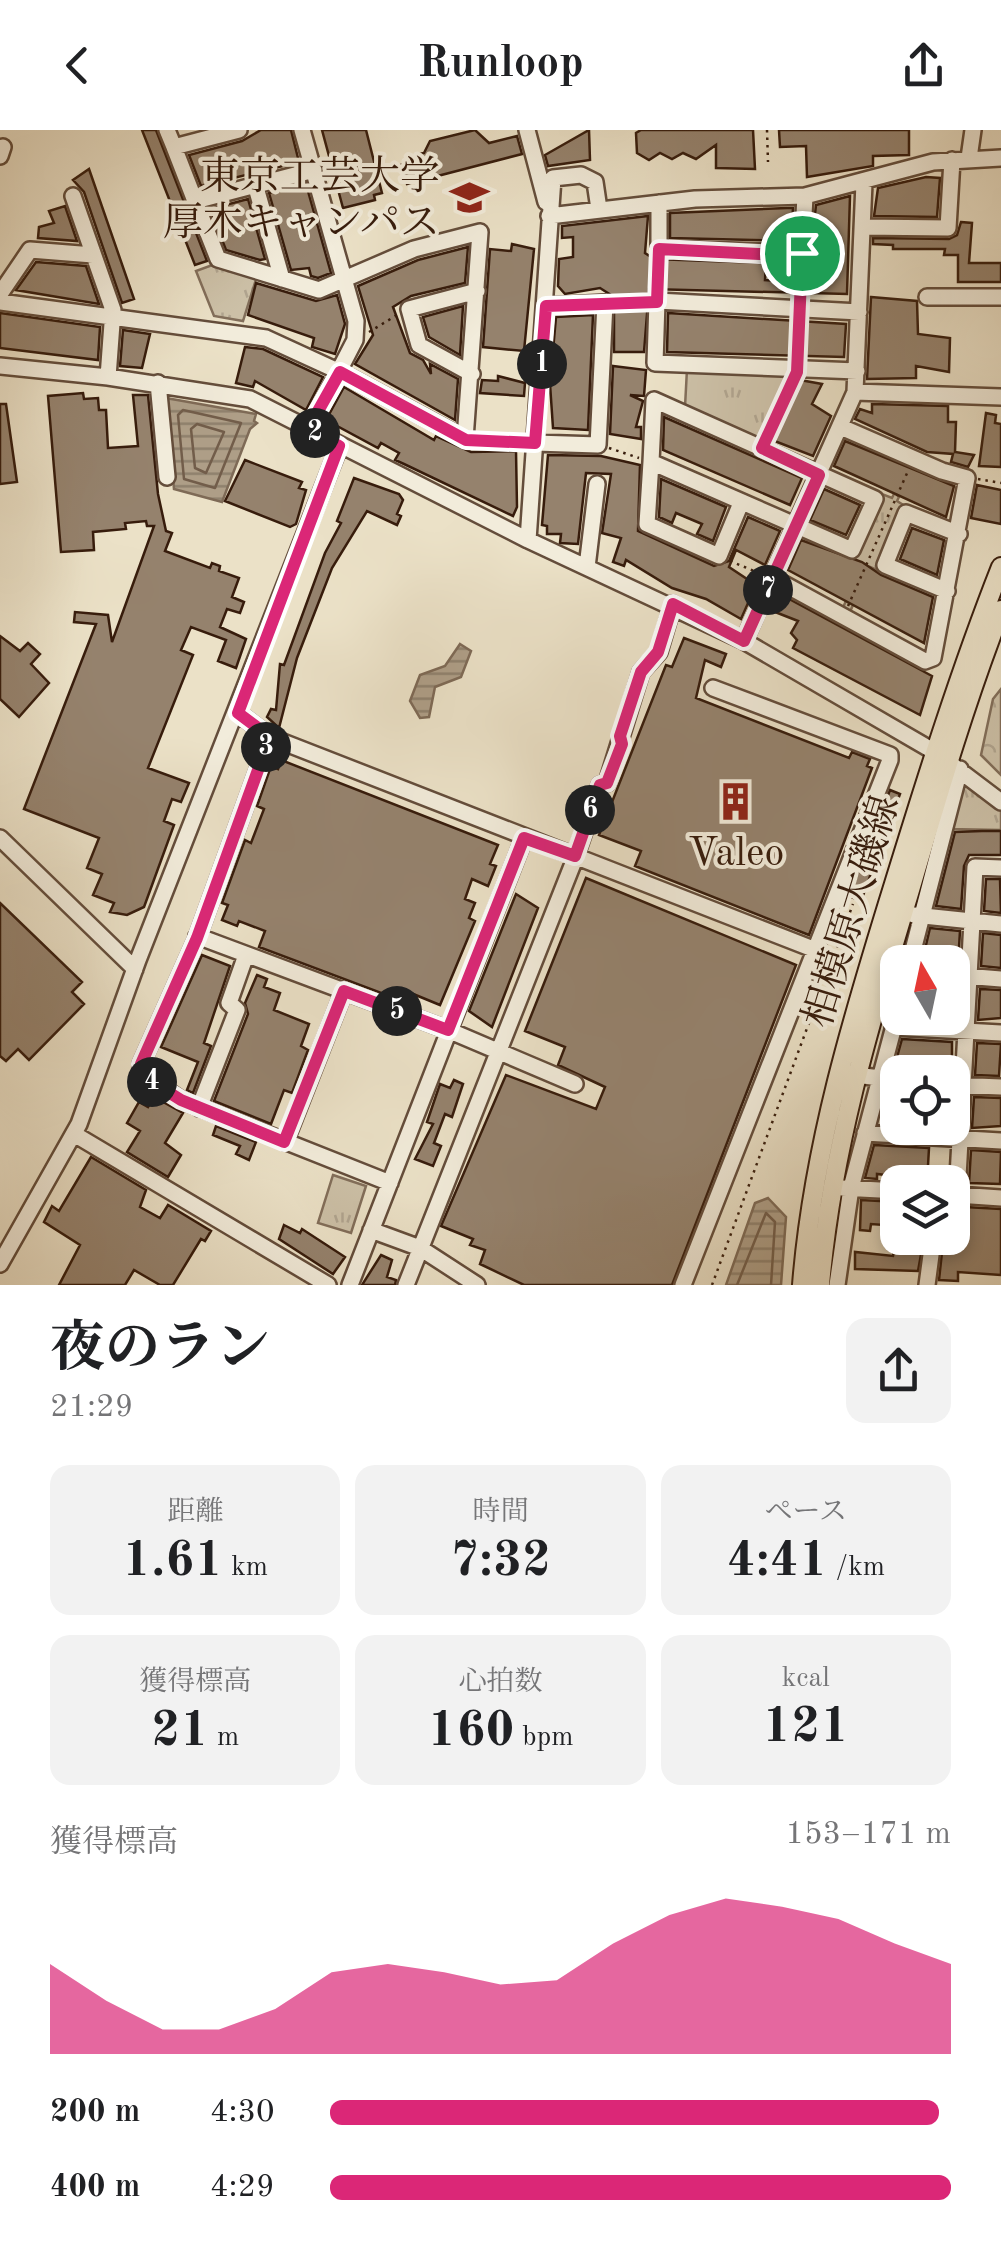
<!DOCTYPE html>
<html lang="ja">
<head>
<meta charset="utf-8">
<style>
	body { margin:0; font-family:"Old Standard TT","Noto Serif JP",serif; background:#f2f2f2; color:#202124; height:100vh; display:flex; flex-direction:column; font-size:38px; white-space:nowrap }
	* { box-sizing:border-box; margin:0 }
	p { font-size:32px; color:#757577 }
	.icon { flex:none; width:55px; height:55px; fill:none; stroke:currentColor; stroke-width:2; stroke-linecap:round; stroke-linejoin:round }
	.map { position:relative; height:1155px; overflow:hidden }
	.panel { display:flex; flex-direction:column; background:#fff; flex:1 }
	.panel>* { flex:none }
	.needle { width:65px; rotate:351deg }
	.buttons { position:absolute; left:880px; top:815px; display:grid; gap:20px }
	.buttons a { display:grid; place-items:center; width:90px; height:90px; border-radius:20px; background:#fff; box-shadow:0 5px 15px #0003; font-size:50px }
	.pin { position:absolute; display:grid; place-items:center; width:85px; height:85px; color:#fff; margin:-42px; border:5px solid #fff; border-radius:50%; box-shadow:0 2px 10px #0007 }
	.km { position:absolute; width:50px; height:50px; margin:-25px; border-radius:50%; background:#222; color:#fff; font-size:28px; line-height:50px; text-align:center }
	.round { display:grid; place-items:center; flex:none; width:105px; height:105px; border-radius:20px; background:#f2f2f2 }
	.summary { display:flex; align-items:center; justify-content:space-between; height:170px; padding:0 50px }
	h1 { font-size:55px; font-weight:700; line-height:75px }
	.stats { display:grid; grid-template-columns:repeat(3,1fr); gap:15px; height:170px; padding:10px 50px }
	.stats div { display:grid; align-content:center; border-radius:20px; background:#f2f2f2; text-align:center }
	.stats b { font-size:50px; font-weight:700 }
	.stats small { font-size:28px; font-weight:400 }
	.stats p { font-size:28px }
	.chart { height:280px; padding:20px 50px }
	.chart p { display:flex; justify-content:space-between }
	.chart svg { width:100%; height:180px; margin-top:10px; fill:#db2777; opacity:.7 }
	ul { padding:0 50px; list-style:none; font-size:32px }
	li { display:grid; grid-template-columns:160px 120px 1fr; align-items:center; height:75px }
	li i { height:25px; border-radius:12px; background:#db2777 }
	header { display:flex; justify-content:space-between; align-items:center; height:130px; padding:0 50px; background:#fff; font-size:45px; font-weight:700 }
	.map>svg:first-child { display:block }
	.forest { fill:url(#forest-crowns); stroke:#826e5a; stroke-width:2.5 }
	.park { fill:url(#park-tufts); stroke:#826e5a; stroke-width:2.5 }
	.water { fill:url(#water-rules); stroke:#7e6a56; stroke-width:2.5 }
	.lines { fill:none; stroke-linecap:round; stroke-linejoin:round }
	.shore { stroke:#725d4a; stroke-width:2.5 }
	.building { fill:#95826d; stroke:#371c0c; stroke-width:2.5 }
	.minor-casing { stroke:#644d3b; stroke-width:20 }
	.major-casing { stroke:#371c0c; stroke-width:22 }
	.path { stroke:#371c0c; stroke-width:2.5; stroke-dasharray:2.5 5; stroke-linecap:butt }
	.minor { stroke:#f2ecdb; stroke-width:15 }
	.major { stroke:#ebe1c7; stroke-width:18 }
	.route-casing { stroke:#fff; stroke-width:20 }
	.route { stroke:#db2777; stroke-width:12 }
	.labels { text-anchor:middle; stroke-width:8; stroke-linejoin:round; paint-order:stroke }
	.poi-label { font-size:40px; fill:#371c0c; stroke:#f2ecdb; text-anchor:end }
	.street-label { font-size:40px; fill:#371c0c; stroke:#f2ecdb }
</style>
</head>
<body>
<header><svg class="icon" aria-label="back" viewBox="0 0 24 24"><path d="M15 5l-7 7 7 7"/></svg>Runloop<svg class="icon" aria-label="share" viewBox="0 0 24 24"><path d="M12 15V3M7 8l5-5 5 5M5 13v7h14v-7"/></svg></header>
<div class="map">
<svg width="1001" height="1155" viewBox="0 0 1001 1155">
	<defs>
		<pattern id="forest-crowns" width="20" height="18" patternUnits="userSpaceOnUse" patternTransform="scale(2.5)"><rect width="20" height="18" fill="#ccc0a7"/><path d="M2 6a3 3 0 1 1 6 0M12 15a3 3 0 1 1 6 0" fill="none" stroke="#b0a48f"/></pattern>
		<pattern id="park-tufts" width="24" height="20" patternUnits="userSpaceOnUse" patternTransform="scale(2.5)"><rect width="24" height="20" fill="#ccc0a7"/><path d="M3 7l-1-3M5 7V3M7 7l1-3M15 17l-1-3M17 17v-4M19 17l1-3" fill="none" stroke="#b0a48f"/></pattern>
		<pattern id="water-rules" width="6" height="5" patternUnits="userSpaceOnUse" patternTransform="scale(2.5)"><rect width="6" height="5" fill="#ae9e87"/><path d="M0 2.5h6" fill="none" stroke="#8e806d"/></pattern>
	</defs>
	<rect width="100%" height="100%" fill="#ebe1c7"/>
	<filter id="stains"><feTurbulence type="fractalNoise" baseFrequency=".002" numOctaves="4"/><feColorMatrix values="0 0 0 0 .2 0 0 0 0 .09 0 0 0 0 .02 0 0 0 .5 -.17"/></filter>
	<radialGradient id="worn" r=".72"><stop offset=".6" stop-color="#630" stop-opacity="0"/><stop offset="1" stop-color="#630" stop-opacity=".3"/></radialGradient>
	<path class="forest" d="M 1001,559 L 1001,645 L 981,625 L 993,569 Z"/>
	<path class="park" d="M 215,134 L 257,146 L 243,191 L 214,186 L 196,141 Z
		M 687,239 L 791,243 L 760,311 L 685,277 Z
		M 909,333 L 914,336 L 897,371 L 905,376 L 877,440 L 870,437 L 849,484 L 842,480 L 862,434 L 853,428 L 882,364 L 892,368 Z
		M 960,649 L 1001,679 L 1001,700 L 948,699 Z
		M 333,1045 L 366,1056 L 351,1103 L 318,1093 Z"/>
	<path class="water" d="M 166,268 L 256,284 L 254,291 L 257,293 L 250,299 L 222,372 L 174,359 Z
		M 460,514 L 471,521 L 461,547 L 435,557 L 429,587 L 420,588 L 410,571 L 420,545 L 445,536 Z
		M 768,1068 L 786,1087 L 781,1155 L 726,1155 L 755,1073 Z"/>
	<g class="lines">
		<path class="shore" d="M 183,280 L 241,293 L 215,358 L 184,349 L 178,285 Z
			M 197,294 L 224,302 L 206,343 L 195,338 L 191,299 Z
			M 737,1155 L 766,1083 L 775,1092 L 771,1155"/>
	</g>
	<path class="building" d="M 142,0 L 156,0 L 207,131 L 195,135 Z
		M 261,0 L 291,0 L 299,32 L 201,56 L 189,25 L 242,11 Z
		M 322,0 L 366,0 L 382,63 L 374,65 L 375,70 L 343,78 Z
		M 475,0 L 489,13 L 517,6 L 522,24 L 407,54 L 401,35 L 417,31 L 415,25 L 424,23 L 430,11 Z
		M 589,0 L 590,30 L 548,36 L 545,25 Z
		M 641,0 L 753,0 L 755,39 L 716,38 L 716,15 L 696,29 L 683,23 L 672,29 L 660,23 L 649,30 L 637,23 L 636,3 Z
		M 779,0 L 909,0 L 909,25 L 873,26 L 873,36 L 807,47 L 806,16 L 780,17 Z
		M 89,39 L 134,169 L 122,173 L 84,62 L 73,50 Z
		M 926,47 L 940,48 L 937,87 L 874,86 L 878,58 Z
		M 306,54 L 331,143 L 318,148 L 311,146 L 309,138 L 291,140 L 269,63 Z
		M 850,66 L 847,164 L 649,159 L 644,222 L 614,222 L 614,167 L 600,158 L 565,164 L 558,156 L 559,129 L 573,127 L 573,107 L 562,108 L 562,96 L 648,86 L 645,123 L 654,129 L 766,133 L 765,150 L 807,153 L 816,75 Z
		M 248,69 L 265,129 L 260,130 L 226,120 L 210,79 Z
		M 65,76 L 77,111 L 38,108 L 39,97 L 54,93 L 49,81 Z
		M 787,78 L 793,78 L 791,111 L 670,108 L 670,83 Z
		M 961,92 L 972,93 L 969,133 L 1001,133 L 1001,152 L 958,152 L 958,125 L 944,125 L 945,119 L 893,119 L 893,115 L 873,114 L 873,108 L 949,109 L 957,105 Z
		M 512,114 L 534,119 L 524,221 L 483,217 L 490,119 L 511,121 Z
		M 468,117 L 465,153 L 411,166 L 393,177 L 410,223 L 423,230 L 431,244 L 430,234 L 458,249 L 455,290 L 355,234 L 373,205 L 358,156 L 418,130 Z
		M 36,132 L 86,136 L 99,174 L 16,160 Z
		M 256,153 L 316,171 L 337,165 L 345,194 L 335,224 L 312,217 L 314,208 L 248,185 Z
		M 871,167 L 917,171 L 918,204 L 950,208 L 949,242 L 916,236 L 916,248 L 867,249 Z
		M 463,176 L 460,225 L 429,207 L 423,187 Z
		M 0,183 L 100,197 L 98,230 L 0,218 Z
		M 668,183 L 846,194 L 844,227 L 667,222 Z
		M 593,185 L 588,300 L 553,298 L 550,254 L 556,187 Z
		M 123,200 L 150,204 L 142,238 L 120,236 Z
		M 245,217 L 263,219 L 323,247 L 306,280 L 255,251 L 253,257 L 236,253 Z
		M 613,236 L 646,240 L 644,266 L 630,265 L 643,271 L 636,297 L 641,297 L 641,309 L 610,304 Z
		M 498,246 L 525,253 L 524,266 L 480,263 L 482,250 L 498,251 Z
		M 800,250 L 822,254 L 812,274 L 831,286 L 813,326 L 772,310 Z
		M 344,257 L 434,310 L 436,306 L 471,322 L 516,321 L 517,377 L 513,386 L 404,334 L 395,330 L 399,323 L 381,313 L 378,318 L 326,290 Z
		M 83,263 L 84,269 L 98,268 L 99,280 L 106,280 L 108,318 L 138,316 L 133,265 L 148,265 L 158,364 L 166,401 L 172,403 L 165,421 L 210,438 L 212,433 L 220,436 L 219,441 L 239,448 L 232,467 L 244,472 L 240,483 L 227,479 L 220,497 L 246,509 L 236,538 L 218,531 L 226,510 L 191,497 L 181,520 L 193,525 L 148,638 L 189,653 L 181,672 L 172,669 L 164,691 L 174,695 L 144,777 L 127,785 L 110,782 L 114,773 L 93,765 L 102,744 L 87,738 L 99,708 L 24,679 L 96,494 L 74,492 L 75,482 L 108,485 L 112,512 L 154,396 L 147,396 L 146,391 L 125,393 L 126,399 L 93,402 L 94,420 L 61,422 L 48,266 Z
		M 0,274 L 6,274 L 17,352 L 0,354 Z
		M 872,274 L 948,276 L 948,292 L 956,292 L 955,322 L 974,325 L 968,337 L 951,332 L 953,324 L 927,322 L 855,289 L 860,279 L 872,283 Z
		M 986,283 L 996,285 L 995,293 L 1001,294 L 1001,337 L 979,336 Z
		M 664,287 L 802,348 L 790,375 L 663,320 Z
		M 845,311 L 954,356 L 946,387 L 834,336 Z
		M 548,325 L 601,326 L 640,335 L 638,401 L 714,436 L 729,431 L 748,387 L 780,401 L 765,435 L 736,420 L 729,437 L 756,455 L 741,489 L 706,469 L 672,458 L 626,430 L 624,436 L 613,432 L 621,408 L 602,403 L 611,344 L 586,343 L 578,414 L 560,413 L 561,404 L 547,404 L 547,396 L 542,395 Z
		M 245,330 L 302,352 L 299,358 L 306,360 L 296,394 L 290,397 L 225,371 Z
		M 354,348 L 399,364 L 403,370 L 397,384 L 401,386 L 397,395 L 367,381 L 332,438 L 297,528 L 279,598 L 267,587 L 271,579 L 276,580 L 280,534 L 284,535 L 325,423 L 341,393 L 337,391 Z
		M 661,349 L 726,377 L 713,411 L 697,404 L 702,394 L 676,383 L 672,393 L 659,387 Z
		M 977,355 L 1001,360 L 1001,394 L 971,388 Z
		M 824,359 L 860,375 L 846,405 L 810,390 Z
		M 912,398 L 944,410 L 937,445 L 900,429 Z
		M 801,410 L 862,432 L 881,445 L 933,467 L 924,513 L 788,440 Z
		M 778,463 L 932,546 L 920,585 L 793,518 L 797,510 L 791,503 L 798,491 L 770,480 Z
		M 0,506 L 20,521 L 28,513 L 40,524 L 31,534 L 49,553 L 19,587 L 0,569 Z
		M 684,508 L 726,524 L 721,537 L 705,530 L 696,568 L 849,628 L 852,622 L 870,629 L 867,636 L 872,638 L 809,805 L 635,736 L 641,721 L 599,705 L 666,535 L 672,537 Z
		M 281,630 L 498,715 L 490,734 L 496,736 L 488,756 L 472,749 L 465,769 L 475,773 L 469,788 L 475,791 L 440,875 L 401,859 L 397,869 L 259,817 L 265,801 L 239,791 L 237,796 L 222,790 L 228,775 L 222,773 L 245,710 L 251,713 L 264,679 L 257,676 L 271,636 L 278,639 Z
		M 890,660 L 900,664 L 861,771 L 849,766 Z
		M 982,701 L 1001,701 L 1001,725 L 969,725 L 964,736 L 961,779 L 936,776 L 955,702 Z
		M 586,748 L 796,835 L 672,1155 L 524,1155 L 480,1134 L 485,1120 L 470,1115 L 473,1109 L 441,1096 L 506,945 L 596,979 L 605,957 L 558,935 L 565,917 L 525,901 Z
		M 986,749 L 1000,749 L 1001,783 L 984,781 Z
		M 516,764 L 538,778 L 492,897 L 469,881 Z
		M 0,773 L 82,852 L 72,862 L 84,874 L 29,930 L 18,919 L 6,931 L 0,926 Z
		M 930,798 L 960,801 L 958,834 L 922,832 Z
		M 983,803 L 1001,805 L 1001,838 L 981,836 Z
		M 202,825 L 230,836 L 204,913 L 211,916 L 193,963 L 187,960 L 198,932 L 161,917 Z
		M 257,845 L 267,849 L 264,857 L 280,863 L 274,880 L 309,894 L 301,916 L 308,920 L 298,947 L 292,963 L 284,960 L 271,994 L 214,971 L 248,884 L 245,873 Z
		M 980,859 L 1001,860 L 1001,888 L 978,890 Z
		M 902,909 L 952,912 L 952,942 L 894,938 Z
		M 977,913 L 1001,914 L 999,946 L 975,945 Z
		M 454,950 L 463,954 L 452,987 L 445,984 L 434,1013 L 441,1016 L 433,1036 L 415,1029 L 433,994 L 427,992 L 440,954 L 450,958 Z
		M 154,967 L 183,983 L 165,1013 L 181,1025 L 168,1047 L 127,1022 L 140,1001 L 127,993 L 139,972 L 148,977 Z
		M 974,967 L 1001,968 L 1001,996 L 972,998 Z
		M 216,996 L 256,1012 L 249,1030 L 236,1024 L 240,1016 L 213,1005 Z
		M 874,1015 L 929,1018 L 928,1036 L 947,1037 L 946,1052 L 877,1044 L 877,1049 L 865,1048 Z
		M 971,1020 L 1001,1022 L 1000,1054 L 969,1053 Z
		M 91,1027 L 146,1060 L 140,1077 L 160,1088 L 168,1075 L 211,1101 L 205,1111 L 201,1109 L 173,1155 L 160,1155 L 134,1140 L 125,1155 L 59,1155 L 80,1115 L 44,1092 L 52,1076 L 59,1081 Z
		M 861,1070 L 898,1072 L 898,1096 L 871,1094 L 870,1101 L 860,1100 Z
		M 965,1077 L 1001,1079 L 1001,1145 L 958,1142 L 958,1151 L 939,1150 L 942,1122 L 932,1114 L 922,1119 L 918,1141 L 855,1139 L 855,1122 L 893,1126 L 896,1108 L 962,1103 Z
		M 284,1095 L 300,1103 L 302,1099 L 345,1127 L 333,1144 L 279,1109 Z
		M 381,1125 L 392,1130 L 387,1147 L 396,1150 L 395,1155 L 362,1155 Z"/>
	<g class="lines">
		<defs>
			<path id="minor" d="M 167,0 L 174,17 L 239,0
				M 302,0 L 356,191 L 355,210 L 309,299
				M 527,0 L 546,72
				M 174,17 L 195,71
				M 0,26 L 3,17
				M 969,28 L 973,0
				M 255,54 L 282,149
				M 73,66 L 113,180 L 108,247
				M 659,73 L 659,119 L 802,123 L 805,66
				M 549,86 L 695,69 L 805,66 L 933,32 L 1001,28
				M 863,97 L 948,98 L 952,30
				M 0,164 L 30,120 L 93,125
				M 927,167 L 1001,167
				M 0,172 L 266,208 L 340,242 L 465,309 L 480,102 L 414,119 L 319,160 L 218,129 L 195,71 L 314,40
				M 0,236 L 108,247 L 250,269 L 528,410 L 744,511 L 935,622 L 1001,672
				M 857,241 L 655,233 L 657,171 L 859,182
				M 472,244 L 419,215 L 409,179 L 477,161
				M 158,253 L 167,347
				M 855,262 L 1001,267
				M 535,313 L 598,315 L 605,173 L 547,176
				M 651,332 L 654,270 L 875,369 L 852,420 L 651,332 L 647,394 L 719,426 L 741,373
				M 528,410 L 553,48 L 581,45 L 595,52 L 599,79
				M 587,437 L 597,354
				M 773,448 L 925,531 L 933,528 L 967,348 L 942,341 L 841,297
				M 947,461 L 885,435 L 906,383 L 959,404
				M 744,511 L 855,262 L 864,53
				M 238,583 L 270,607 L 813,819
				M 270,607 L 197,808 L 141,934 L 142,943 L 181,970 L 390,1053
				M 0,708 L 135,839
				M 1001,738 L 975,737 L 957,1065 L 1001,1068
				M 914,785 L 1001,794
				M 197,806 L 448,900 L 575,954
				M 910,832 L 960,639
				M 952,845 L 1001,849
				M 893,897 L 1001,903
				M 846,944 L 898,950
				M 952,955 L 1001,957
				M 199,978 L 237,880 L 229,873 L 246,825
				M 865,1003 L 1001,1011
				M 74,1004 L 328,1155
				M 285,1012 L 344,861
				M 842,1058 L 898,1061
				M 371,1100 L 420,1118 L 477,1155
				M 0,1134 L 79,994 L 138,830 L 339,317
				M 350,1155 L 524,708
				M 406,1155 L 574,731 L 600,655 L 607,653 L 641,542 L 659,522 L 673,474
				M 683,1155 L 890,630 L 890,625 L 713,558
				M 837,1155 L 851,1058 L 898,881
				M 927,1155 L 931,1125"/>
			<path id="major" d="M 802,1155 C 813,1017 853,886 894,754 C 927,647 960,541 1001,437
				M 820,1155 C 831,1023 869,896 907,770 C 936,672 964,575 1001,480"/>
		</defs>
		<use href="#minor" class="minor-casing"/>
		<use href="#major" class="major-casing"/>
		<path class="path" d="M 767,0 L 768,32
			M 658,157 L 659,135
			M 801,166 L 802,139
			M 617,172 L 644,172
			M 369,202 L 397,185
			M 798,226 L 800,194
			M 768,305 L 792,253
			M 477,310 L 519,312
			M 609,318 L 639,328
			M 978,349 L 1001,353
			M 730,431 L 759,443
			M 848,476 L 908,341
			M 712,1155 L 853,774"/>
		<use href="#minor" class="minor"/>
		<use href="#major" class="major"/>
	</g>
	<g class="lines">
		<defs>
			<path id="route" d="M 659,119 L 802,126 L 797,242 L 762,318 L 819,345 L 744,511 L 673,474 L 658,522 L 641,542 L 620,606 L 622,614 L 607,653 L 600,655 L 575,726 L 524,708 L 448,900 L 344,861 L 284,1012 L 181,970 L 146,948 L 141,934 L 197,808 L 270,607 L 238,583 L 339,316 L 308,299 L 340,242 L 466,310 L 535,313 L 546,176 L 657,172 Z"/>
		</defs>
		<use href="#route" class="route-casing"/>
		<use href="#route" class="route"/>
	</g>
	<defs>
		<symbol id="university-bare" viewBox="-9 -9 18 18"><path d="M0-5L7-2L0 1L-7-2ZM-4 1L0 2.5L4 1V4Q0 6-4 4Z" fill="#8f2418" stroke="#f2ecdb" stroke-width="2.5" paint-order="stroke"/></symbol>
		<symbol id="building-bare" viewBox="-9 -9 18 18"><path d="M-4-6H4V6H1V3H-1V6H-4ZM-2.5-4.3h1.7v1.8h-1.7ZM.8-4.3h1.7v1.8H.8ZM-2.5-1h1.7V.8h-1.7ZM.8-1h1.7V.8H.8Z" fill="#8f2418" stroke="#f2ecdb" stroke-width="2.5" paint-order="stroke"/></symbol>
	</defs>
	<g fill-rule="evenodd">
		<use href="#university-bare" x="442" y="40" width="55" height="55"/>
		<use href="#building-bare" x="708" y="644" width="55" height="55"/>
	</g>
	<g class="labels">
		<g class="poi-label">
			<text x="440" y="59">東京工芸大学<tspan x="440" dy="46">厚木キャンパス</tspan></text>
			<text x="736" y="735" text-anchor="middle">Valeo</text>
		</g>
		<g class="street-label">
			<text transform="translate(850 781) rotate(-73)" y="14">相模原大磯線</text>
		</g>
	</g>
	<rect width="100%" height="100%" filter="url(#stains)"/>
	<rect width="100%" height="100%" fill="url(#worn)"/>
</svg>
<div class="buttons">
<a><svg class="needle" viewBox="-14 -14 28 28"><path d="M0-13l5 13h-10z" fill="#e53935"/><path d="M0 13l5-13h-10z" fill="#757577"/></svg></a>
<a><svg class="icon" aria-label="locate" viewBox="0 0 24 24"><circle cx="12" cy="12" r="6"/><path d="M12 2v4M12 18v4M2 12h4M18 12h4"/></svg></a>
<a><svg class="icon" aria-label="layers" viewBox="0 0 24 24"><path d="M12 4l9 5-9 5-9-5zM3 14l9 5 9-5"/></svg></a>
</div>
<div class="pin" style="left:802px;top:123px;background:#1e9e55"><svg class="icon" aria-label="arrive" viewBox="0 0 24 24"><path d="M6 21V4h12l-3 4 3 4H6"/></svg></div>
<b class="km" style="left:542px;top:234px">1</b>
<b class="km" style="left:315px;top:303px">2</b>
<b class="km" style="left:266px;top:617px">3</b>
<b class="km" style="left:152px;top:952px">4</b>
<b class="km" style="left:397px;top:881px">5</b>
<b class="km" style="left:590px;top:680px">6</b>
<b class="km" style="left:768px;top:460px">7</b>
</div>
<section class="panel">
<div class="summary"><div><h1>夜のラン</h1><p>21:29</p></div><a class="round"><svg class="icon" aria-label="share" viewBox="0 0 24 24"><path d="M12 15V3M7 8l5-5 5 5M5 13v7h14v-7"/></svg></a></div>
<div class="stats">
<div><p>距離</p><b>1.61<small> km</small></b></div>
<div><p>時間</p><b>7:32</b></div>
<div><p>ペース</p><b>4:41<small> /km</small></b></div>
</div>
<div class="stats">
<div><p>獲得標高</p><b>21<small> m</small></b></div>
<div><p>心拍数</p><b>160<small> bpm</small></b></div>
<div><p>kcal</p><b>121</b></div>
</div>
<div class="chart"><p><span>獲得標高</span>153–171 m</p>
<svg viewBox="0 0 160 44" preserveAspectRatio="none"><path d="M0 44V22L10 31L20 38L30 38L40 33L50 24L60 22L70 24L80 27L90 26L100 17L110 10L120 6L130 8L140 11L150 17L160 22V44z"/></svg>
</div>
<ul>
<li><b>200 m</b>4:30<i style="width:98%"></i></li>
<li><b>400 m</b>4:29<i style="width:100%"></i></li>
</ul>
</section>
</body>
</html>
